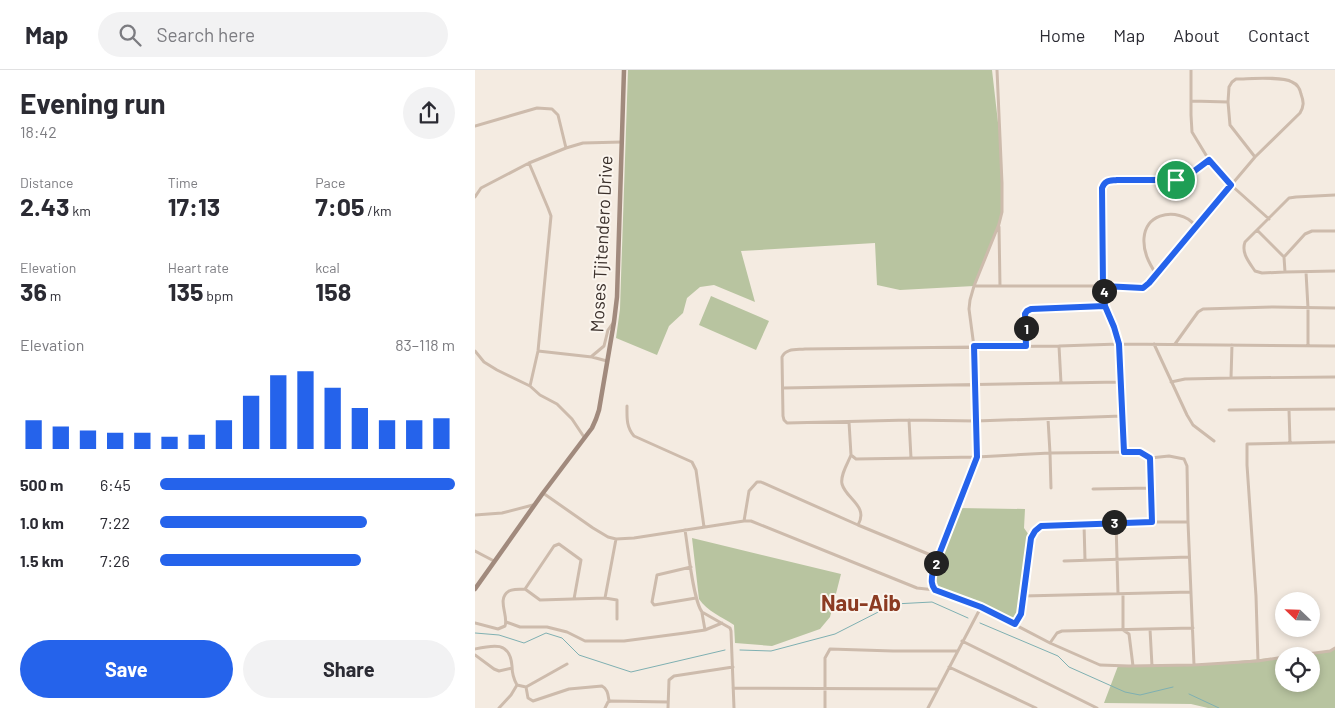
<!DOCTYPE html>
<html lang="en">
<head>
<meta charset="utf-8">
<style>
	body { margin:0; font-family:Barlow,sans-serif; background:#f2f2f3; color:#2b2b33; height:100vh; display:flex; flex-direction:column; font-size:19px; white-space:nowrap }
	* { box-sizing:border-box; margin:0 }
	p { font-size:16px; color:#7c7c81 }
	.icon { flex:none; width:28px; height:28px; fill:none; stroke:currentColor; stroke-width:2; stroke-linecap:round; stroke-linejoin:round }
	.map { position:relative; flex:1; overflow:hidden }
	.drawer { display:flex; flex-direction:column; background:#fff; width:475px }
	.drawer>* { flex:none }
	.needle { width:32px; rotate:293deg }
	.controls { position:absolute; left:800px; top:522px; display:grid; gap:10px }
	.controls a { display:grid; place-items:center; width:45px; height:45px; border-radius:50%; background:#fff; box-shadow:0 2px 8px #0003; font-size:25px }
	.pin { position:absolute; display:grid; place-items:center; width:42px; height:42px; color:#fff; margin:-21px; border:2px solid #fff; border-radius:50%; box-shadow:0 1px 5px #0007 }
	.km { position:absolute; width:25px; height:25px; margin:-12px; border-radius:50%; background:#222; color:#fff; font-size:14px; line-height:25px; text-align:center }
	.round { display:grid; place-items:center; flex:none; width:52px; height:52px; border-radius:26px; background:#f2f2f3 }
	.headline { display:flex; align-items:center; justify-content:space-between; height:85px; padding:0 20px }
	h1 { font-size:28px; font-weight:700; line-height:38px }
	.figures { display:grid; grid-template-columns:repeat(3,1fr); gap:8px; height:85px; padding:5px 20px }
	.figures div { display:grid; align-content:center }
	.figures b { font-size:25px; font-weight:700 }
	.figures small { font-size:14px; font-weight:400 }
	.figures p { font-size:14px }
	.chart { height:140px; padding:10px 20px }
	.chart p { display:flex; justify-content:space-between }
	.chart svg { width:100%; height:90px; margin-top:5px; stroke:#2563eb; stroke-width:6 }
	.cta { display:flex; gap:10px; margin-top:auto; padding:10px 20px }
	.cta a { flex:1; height:58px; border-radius:30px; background:#2563eb; color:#fff; font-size:20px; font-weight:700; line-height:58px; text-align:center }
	.cta a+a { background:#f2f2f3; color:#2b2b33 }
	ul { padding:0 20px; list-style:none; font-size:16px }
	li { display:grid; grid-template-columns:80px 60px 1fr; align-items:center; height:38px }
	li i { height:12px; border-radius:6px; background:#2563eb }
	header { display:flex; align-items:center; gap:30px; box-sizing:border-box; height:70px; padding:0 25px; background:#fff; border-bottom:1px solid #e1e1e2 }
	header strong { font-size:24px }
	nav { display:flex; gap:28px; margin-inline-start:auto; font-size:18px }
	.search { width:350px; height:45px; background:#f2f2f3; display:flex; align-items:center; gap:12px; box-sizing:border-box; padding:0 18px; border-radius:28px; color:#7c7c81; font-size:19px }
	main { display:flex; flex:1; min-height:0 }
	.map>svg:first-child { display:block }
	.green { fill:#b8c4a0 }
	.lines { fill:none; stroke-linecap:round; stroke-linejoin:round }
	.stream { stroke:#7fb0b2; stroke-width:1 }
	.street { stroke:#cdbbac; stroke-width:3 }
	.secondary { stroke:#a18a7d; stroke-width:4.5 }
	.route-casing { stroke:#fff; stroke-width:10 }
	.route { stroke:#2563eb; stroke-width:6 }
	.labels { text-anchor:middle; stroke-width:4; stroke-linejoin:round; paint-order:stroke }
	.street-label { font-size:18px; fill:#3b302b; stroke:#fbf5ee }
	.district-label { font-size:22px; font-weight:bold; fill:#8c3b22; stroke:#fbf5ee }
</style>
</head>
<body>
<header>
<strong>Map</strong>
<div class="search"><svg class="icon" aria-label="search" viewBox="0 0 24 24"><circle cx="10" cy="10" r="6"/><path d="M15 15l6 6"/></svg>Search here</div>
<nav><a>Home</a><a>Map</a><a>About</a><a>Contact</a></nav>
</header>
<main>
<section class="drawer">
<div class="headline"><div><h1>Evening run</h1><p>18:42</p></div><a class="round"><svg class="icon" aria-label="share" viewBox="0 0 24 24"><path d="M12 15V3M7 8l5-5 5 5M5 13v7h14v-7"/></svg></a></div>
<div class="figures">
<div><p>Distance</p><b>2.43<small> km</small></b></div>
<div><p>Time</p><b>17:13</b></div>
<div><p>Pace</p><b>7:05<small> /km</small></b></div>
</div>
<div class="figures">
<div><p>Elevation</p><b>36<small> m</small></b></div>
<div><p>Heart rate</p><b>135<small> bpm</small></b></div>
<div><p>kcal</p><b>158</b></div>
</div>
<div class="chart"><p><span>Elevation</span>83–118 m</p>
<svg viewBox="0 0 160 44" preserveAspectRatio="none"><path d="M5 44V30M15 44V33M25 44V35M35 44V36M45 44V36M55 44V38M65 44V37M75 44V30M85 44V18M95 44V8M105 44V6M115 44V14M125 44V24M135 44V30M145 44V30M155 44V29"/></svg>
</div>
<ul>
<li><b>500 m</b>6:45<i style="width:100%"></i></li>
<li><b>1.0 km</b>7:22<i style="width:70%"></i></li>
<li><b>1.5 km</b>7:26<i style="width:68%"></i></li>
</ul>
<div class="cta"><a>Save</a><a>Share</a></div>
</section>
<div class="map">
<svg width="860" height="638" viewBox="0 0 860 638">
	<rect width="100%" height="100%" fill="#f4ebe1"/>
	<path class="green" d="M 153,0 L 517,0 L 525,70 L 527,142 L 524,154 L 499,216 L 425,220 L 402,215 L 400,173 L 266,181 L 280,232 L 239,215 L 225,217 L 212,228 L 208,243 L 194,256 L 182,285 L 141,268 L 145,239 L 146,208 Z
		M 236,226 L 294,251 L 281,280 L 224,255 Z
		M 483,438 L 550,439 L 549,458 L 556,468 L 546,544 L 540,554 L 506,537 L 460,520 L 457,516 L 458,500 Z
		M 217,468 L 366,504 L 355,547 L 345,559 L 297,576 L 260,573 L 259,555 C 247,547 232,541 224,529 Z
		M 860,578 L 860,638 L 733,638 L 716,634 L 629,633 L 643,596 L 719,595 L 809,587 L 809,614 L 836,614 L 836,586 L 817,586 L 855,581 Z"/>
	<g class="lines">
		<path class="stream" d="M 505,553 L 583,586 L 594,597 L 650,622 L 665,625 L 698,617
			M 0,563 L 24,565 L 49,573 L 71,563 L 87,568 L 104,585 L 156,602 L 250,580
			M 265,580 L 296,581 L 360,564 L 419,534 L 457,532 L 493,548
			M 714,624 L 744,638"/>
		<path class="street" d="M 716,0 L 716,45 L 717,62 L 734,90 L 756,115 L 794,149
			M 717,31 L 753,32
			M 0,56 L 62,38 L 77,39 L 83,45 L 91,78
			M 54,93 L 73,138 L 76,146 L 63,281 L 55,316
			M 0,127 L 6,118 L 54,93 L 91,78 L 108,73 L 147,72
			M 524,157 L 525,216
			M 782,160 L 809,187 L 810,202 L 860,201
			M 809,187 L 830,164 L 837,161 L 860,161
			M 810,202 L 787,203 L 780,201 C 774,192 766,183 770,172 L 814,128 L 821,127 L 860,125
			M 831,202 L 833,238 L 833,276
			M 681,204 C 674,193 668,182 669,168 C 671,145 695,139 713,149 C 716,151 719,154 722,157
			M 499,216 L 628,216 L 668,218 L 681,204 L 780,87 L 825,43 C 829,36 829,32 826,24 C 825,19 822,14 817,12 C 807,6 774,9 761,9 L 757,12 L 754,17 L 753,32 L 755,55 L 780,87
			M 679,274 L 712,345 L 718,355 L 739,371
			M 700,274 L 723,242 L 728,239 L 798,237 L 860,238
			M 551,275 L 550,244 L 552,241 L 556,239 L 630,236
			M 584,276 L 586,313
			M 0,281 L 9,292 L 22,300 L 55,316 L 65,325 L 82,334 L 97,349 L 109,367
			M 63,281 L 117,287 L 132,291
			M 117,286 L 129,276 L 133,260 L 138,253
			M 756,308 L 757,275
			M 696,312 L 710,309 L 756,308 L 860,307
			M 308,318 L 646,312
			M 152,336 C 152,347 151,357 159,366 L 217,392 L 221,400 L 229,457
			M 754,340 L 860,339
			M 814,340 L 815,373
			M 647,346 L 501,351 L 434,350 L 312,353 L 309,350 L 308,346 L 307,287 C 311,278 322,280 330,279 L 584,276 L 644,274 L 860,276
			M 573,349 L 575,383 L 576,418
			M 434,350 L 436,388
			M 374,352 L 376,385 L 381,389 L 502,387 L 575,383 L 665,382 L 675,388 L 694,386 L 709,389 L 712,396 L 713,452 L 719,595
			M 649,383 L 644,274 L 639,257 L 630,236 L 628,216 L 627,118 L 628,114 L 632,111 L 701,110 L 710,107 L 734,90
			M 376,385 C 373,393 365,405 367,414 C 371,429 394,436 383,455
			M 675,388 L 677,451
			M 618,419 L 676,418
			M 68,423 L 118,458 L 133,467 L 141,469 L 159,468 L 269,451 L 276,451 L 442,518 L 460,520 L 506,537 L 575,573 L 625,595 L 654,596 L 719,595 L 783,591 L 809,587
			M 0,445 L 27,443 L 58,435
			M 269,451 L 274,421 L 282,412 L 286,412 L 383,455 L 463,488
			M 641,452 L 643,524
			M 609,454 L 610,490
			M 210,460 C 213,478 218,530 227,542 L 255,558 L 256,561 L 259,638
			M 0,481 L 19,491
			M 589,491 L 714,487
			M 216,497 L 182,505 L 177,532 L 179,535 L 221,528
			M 50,519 L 79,476 L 84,474 L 106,490 L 99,529
			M 460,519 C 455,513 457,508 458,501 L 502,387 L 499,277 L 494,239 L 495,230 L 499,216 L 524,154 L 527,142 L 527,113 L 522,0
			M 648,524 L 648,560 L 654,564 L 658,596
			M 548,526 L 716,522
			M 130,528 L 142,530 L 142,549
			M 227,543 L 230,560
			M 31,552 L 45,557 L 72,557 L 92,562 L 110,571 L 149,571 L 210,563 L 230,560 L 247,553
			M 0,553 L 23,559 L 30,556 C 34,546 21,529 34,521 C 38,519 45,519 50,519 L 65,530 L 130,528 L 141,469
			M 540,554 L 546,544 L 556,468 L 560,461 L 566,456 L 641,452 L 713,452
			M 675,559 L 677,596
			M 487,571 L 622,638
			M 575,573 L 582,563 L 587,561 L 718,558
			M 0,579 C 18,575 35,571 37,596 C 37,603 38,608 42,615 L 36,625 L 24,638
			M 0,585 L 19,599 L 24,601 L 37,598
			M 817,586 L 855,581 L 860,578
			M 783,591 L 781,526 L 772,395 L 772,374 L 860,372
			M 474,597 L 561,638
			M 42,615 L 51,617 L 92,594
			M 51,617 L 53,628 L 58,631 L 94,619 L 127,616 C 133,619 133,625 134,631
			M 258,618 L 463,619
			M 130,638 L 133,632 L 136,631 L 193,632
			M 193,638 L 194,610 L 199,606 L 258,597
			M 350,638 L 350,588 L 355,579 L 418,581 L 482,581
			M 453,638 L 506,537"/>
		<path class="secondary" d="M 0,519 L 68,423 L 117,358 L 121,349 L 124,340 L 139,252 L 142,227 L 149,0"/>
	</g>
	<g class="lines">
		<defs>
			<path id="route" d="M 701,110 L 642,110 C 634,111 630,110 627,118 L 628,216 L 630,236 L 556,239 L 552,241 L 550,244 L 551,276 L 499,276 L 502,387 L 458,500 C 457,508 455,513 460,520 L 506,537 L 540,554 L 546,544 L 556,468 L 560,461 L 566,456 L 677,452 L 675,388 L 665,382 L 649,382 L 644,274 L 639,257 L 630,236 L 628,216 L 668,218 L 674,213 L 756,115 L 734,90 L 710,108 L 701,110"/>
		</defs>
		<use href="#route" class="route-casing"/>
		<use href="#route" class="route"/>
	</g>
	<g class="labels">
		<g class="street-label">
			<text transform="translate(127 174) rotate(-87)" y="6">Moses Tjitendero Drive</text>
		</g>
		<g class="district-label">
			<text x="386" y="541">Nau-Aib</text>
		</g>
	</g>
</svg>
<div class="controls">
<a><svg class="needle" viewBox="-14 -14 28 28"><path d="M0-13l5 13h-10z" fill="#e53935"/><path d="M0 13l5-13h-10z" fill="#7c7c81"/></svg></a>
<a><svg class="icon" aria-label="locate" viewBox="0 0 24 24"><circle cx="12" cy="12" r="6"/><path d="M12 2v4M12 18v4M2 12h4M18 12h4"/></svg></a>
</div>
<div class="pin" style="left:701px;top:110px;background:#1e9e55"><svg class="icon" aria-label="arrive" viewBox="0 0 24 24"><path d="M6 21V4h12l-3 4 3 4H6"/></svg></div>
<b class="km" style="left:551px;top:258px">1</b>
<b class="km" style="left:461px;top:493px">2</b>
<b class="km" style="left:639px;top:452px">3</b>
<b class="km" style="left:629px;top:221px">4</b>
</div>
</main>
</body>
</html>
